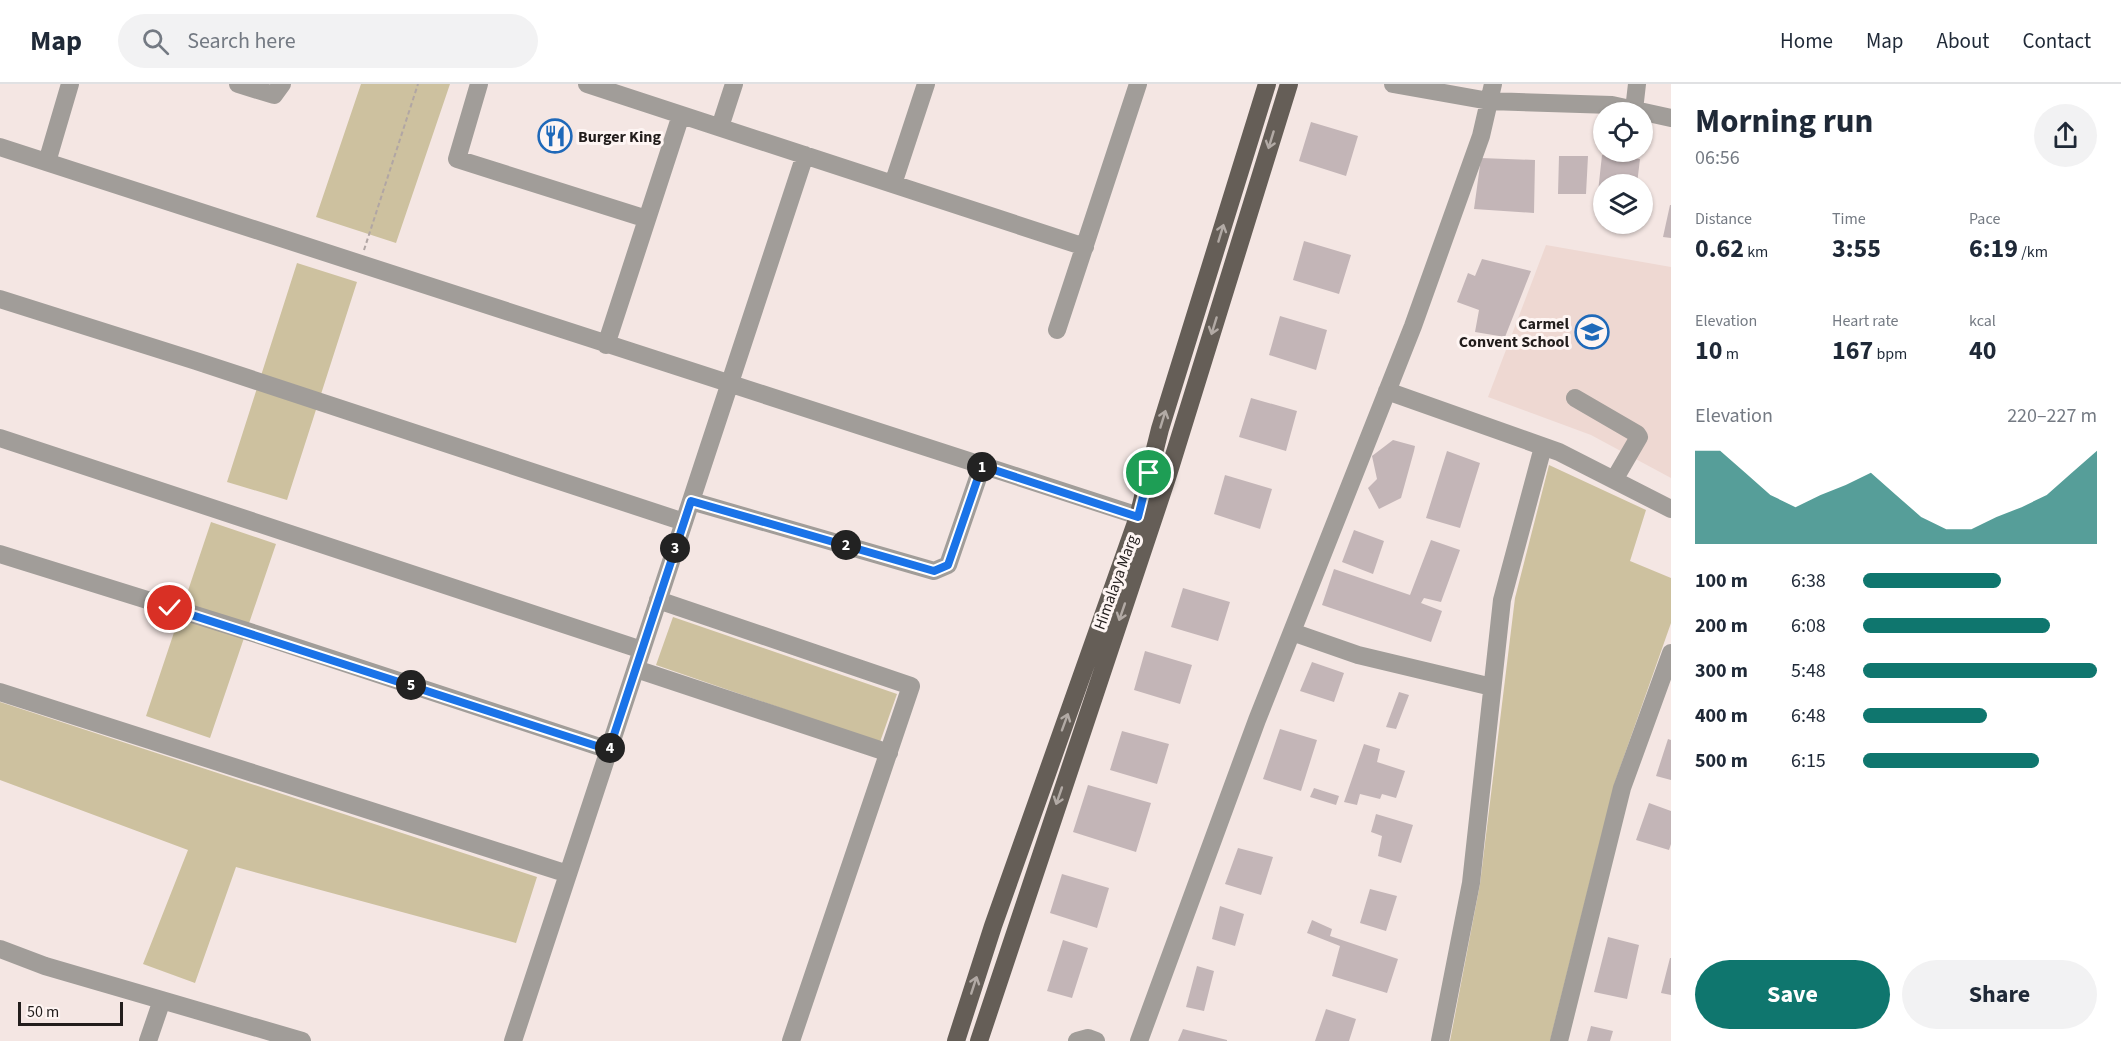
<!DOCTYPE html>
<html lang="en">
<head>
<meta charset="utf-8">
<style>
	body { margin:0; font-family:"Source Sans 3",sans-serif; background:#f2f2f3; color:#1f2937; height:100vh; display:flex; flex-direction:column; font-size:22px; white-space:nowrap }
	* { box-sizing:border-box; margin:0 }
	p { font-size:20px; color:#747a83 }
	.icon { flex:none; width:33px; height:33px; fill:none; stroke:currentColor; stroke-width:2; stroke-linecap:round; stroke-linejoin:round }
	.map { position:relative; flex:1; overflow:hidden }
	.sheet { display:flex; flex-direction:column; background:#fff; width:450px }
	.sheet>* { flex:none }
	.tools { position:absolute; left:1593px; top:18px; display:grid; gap:12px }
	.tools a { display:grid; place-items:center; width:60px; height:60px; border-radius:50%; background:#fff; box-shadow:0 2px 4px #0004; font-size:30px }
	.scale { position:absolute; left:18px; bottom:15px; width:105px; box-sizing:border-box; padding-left:6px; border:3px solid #221d1c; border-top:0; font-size:16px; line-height:21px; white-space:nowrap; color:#221d1c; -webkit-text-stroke:4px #fef5f3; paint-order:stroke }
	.pin { position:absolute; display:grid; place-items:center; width:51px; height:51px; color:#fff; margin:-26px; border:3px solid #fff; border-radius:50%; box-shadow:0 2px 6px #0007 }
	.km { position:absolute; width:30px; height:30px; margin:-15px; border-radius:50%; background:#222; color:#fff; font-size:16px; line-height:30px; text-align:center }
	.round { display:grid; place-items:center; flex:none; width:63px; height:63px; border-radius:32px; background:#f2f2f3 }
	.summary { display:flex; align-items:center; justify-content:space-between; height:102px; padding:0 24px }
	h1 { font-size:33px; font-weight:700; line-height:45px }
	.metrics { display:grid; grid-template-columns:repeat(3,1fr); gap:9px; height:102px; padding:6px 24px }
	.metrics div { display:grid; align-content:center }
	.metrics b { font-size:26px; font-weight:700 }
	.metrics small { font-size:16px; font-weight:400 }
	.metrics p { font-size:16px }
	.chart { height:168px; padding:12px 24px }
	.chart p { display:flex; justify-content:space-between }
	.chart svg { width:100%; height:108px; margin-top:6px; fill:#0f766e; opacity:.7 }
	.button { display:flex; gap:12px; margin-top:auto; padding:12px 24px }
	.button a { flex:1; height:69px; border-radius:36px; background:#0f766e; color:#fff; font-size:24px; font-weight:700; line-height:69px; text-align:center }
	.button a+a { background:#f2f2f3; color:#1f2937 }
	ul { padding:0 24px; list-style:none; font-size:20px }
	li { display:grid; grid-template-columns:96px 72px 1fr; align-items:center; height:45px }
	li i { height:15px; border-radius:8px; background:#0f766e }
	header { display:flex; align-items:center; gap:36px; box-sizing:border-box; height:84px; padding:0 30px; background:#fff; border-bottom:2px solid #e0e1e3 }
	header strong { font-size:28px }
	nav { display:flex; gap:33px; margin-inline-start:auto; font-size:21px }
	.search { width:420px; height:54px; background:#f2f2f3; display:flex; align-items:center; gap:15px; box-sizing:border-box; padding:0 21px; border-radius:33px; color:#747a83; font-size:22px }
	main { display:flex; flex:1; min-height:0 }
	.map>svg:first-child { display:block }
	.built { fill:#eed8d2 }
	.green { fill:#cdc19f }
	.building { fill:#c3b5b7 }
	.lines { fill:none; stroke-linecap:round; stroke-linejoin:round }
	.path { stroke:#b1a6a4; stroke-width:2; stroke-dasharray:4.5 3; stroke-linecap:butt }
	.minor { stroke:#a19d99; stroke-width:18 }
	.major { stroke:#655e57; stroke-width:18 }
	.oneway { stroke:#b2aaa5 }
	.route-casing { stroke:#fff; stroke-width:12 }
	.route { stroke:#1a73e8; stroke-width:8 }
	.labels { text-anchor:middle; stroke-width:6; stroke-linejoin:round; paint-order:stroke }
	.poi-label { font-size:16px; font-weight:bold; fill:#221d1c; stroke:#fef5f3; text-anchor:start }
	.street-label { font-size:16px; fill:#221d1c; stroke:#fef5f3 }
</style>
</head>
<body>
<header>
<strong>Map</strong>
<div class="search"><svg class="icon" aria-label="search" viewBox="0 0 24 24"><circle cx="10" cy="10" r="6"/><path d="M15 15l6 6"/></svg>Search here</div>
<nav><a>Home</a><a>Map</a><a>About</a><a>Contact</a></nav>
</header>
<main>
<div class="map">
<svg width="1671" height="957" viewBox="0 0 1671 957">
	<rect width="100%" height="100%" fill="#f4e6e3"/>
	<path class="built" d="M 1546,161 L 1671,183 L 1671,394 L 1591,351 L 1488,313 Z"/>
	<path class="green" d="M 361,0 L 450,0 L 396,159 L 316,133 Z
		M 297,179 L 357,198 L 287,416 L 227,398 Z
		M 1549,381 L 1646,426 L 1630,477 L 1671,494 L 1671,539 L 1615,698 L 1550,957 L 1450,957 L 1480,800 L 1515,514 Z
		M 211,438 L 276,460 L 210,654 L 146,632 Z
		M 673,533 L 897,610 L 880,658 L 656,581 Z
		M 0,618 L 537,793 L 516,859 L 236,783 L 195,899 L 143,880 L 188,766 L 0,696 Z"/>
	<path class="building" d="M 1311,38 L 1358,52 L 1346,92 L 1299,77 Z
		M 1602,71 L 1640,75 L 1637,100 L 1604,100 L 1604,108 L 1598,108 Z
		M 1559,72 L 1588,72 L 1586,110 L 1558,110 Z
		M 1481,74 L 1535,76 L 1534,129 L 1474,125 Z
		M 1670,121 L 1671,121 L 1671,154 L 1663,153 Z
		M 1304,157 L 1351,171 L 1339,210 L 1293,196 Z
		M 1482,175 L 1531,187 L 1505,253 L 1475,248 L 1479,226 L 1457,218 L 1468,189 L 1475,192 Z
		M 1280,232 L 1327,246 L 1316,286 L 1269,271 Z
		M 1251,314 L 1297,327 L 1286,367 L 1239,353 Z
		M 1393,356 L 1415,362 L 1414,367 L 1401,414 L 1379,425 L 1368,404 L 1377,395 L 1372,372 Z
		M 1447,367 L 1480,379 L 1460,444 L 1426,434 Z
		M 1225,391 L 1272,405 L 1260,445 L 1214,430 Z
		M 1354,446 L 1384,457 L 1373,490 L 1342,478 Z
		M 1431,456 L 1460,466 L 1441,518 L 1424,514 L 1421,519 L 1442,527 L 1431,558 L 1322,521 L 1334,485 L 1410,511 Z
		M 1183,504 L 1230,518 L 1218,557 L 1171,543 Z
		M 1145,567 L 1192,581 L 1180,620 L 1134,606 Z
		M 1312,578 L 1344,589 L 1334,618 L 1300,607 Z
		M 1399,608 L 1409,611 L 1396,645 L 1386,643 Z
		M 1280,645 L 1317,656 L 1301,707 L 1263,695 Z
		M 1122,647 L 1169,660 L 1157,700 L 1110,686 Z
		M 1668,655 L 1671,656 L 1671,696 L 1656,692 Z
		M 1364,660 L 1380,665 L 1377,678 L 1405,687 L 1396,714 L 1382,710 L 1380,715 L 1360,710 L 1357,721 L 1344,718 Z
		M 1088,701 L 1151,719 L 1136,768 L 1073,748 Z
		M 1314,704 L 1339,712 L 1336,721 L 1310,713 Z
		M 1649,719 L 1671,727 L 1671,760 L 1669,766 L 1636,756 Z
		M 1376,730 L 1413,741 L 1401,779 L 1378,772 L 1382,752 L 1371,748 Z
		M 1238,764 L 1273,773 L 1261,811 L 1225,800 Z
		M 1062,790 L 1109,804 L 1097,844 L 1050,829 Z
		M 1370,805 L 1397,812 L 1386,847 L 1360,839 Z
		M 1220,822 L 1244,830 L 1235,862 L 1212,855 Z
		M 1312,836 L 1332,845 L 1330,852 L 1398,875 L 1387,909 L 1332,892 L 1340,862 L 1307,849 Z
		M 1608,853 L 1639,861 L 1627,915 L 1594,908 Z
		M 1063,856 L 1088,864 L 1072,914 L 1047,907 Z
		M 1670,874 L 1671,874 L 1671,911 L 1661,909 Z
		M 1197,882 L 1214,887 L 1204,927 L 1186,923 Z
		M 1326,925 L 1356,935 L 1349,957 L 1315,957 Z
		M 1591,942 L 1613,947 L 1610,957 L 1587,957 Z
		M 1183,945 L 1227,956 L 1227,957 L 1178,957 Z"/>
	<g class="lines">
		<path class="path" d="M 364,166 L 418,0"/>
		<path class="minor" d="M 238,0 L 274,11 L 282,0
			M 479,0 L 457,75 L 647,135
			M 587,0 L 1085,163
			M 1393,0 L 1489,17 L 1612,21 L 1671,34
			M 1634,26 L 1637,0
			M 720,43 L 734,0
			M 0,63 L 1151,436
			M 47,78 L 70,0
			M 893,100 L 926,0
			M 0,215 L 196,277 L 684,438
			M 1057,246 L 1138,0
			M 606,261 L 681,31
			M 1387,307 L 1559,368 L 1671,425
			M 1575,314 L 1637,350 L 1639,353 L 1614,396
			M 0,354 L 642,566
			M 691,417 L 934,487 L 948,481 L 982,382
			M 0,470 L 256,550 L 609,666
			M 658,516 L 911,602 L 791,957
			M 1292,548 L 1358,571 L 1492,603
			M 636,585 L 889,669
			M 0,608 L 568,790
			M 0,865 L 45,882 L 302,957
			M 148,957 L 162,916
			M 513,957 L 805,71
			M 1077,957 L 1088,954 L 1096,957
			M 1139,957 L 1257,636 L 1413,242 L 1481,52 L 1493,0
			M 1440,957 L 1471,799 L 1502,516 L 1543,363
			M 1559,957 L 1622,704 L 1671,569"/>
		<path class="major" d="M 956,957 L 993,842 L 1138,433 L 1160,345 L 1267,0
			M 979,957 L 1167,394 L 1289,0"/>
	</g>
	<defs><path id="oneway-shaft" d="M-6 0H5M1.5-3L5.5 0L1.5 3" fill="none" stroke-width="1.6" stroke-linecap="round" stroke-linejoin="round" transform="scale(1.5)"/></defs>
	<g class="oneway">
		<use href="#oneway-shaft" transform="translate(1271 56) rotate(107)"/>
		<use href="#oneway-shaft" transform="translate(1221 149) rotate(-73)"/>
		<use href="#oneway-shaft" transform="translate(1214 242) rotate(107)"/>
		<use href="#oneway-shaft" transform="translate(1163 335) rotate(-73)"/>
		<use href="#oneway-shaft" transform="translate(1122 528) rotate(109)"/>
		<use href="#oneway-shaft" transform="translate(1065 638) rotate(-70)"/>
		<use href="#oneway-shaft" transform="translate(1059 712) rotate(109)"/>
		<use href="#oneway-shaft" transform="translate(974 901) rotate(-72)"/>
	</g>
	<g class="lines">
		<defs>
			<path id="route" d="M 170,524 L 609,666 L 691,417 L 934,487 L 948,481 L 982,382 L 1138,433 L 1149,389"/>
		</defs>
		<use href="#route" class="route-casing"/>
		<use href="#route" class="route"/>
	</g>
	<defs>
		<symbol id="restaurant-ring" viewBox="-11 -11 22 22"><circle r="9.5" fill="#fef5f3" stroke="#1f69b9" stroke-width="1.5"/><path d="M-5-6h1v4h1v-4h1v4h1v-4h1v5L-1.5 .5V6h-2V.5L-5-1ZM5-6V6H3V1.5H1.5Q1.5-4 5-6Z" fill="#1f69b9"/></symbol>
		<symbol id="school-ring" viewBox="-11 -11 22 22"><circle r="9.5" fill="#fef5f3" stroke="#1f69b9" stroke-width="1.5"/><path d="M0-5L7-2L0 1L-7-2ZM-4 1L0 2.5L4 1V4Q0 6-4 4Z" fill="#1f69b9"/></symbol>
	</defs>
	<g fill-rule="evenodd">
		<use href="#restaurant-ring" x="536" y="33" width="38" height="38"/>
		<use href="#school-ring" x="1573" y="229" width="38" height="38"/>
	</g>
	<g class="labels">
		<g class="poi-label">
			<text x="578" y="58">Burger King</text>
			<text x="1569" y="245" text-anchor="end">Carmel<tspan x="1569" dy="18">Convent School</tspan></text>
		</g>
		<g class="street-label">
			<text transform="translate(1115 498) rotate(-70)" y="6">Himalaya Marg</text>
		</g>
	</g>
</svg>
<div class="tools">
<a><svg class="icon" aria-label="locate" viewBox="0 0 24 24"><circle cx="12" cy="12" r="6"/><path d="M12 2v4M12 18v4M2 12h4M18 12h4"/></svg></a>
<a><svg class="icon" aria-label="layers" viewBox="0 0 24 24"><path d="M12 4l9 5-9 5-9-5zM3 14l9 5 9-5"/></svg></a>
</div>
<div class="scale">50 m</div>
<div class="pin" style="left:1149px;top:389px;background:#1e9e55"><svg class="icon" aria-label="arrive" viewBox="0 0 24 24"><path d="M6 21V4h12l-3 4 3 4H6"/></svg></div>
<div class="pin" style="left:170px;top:524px;background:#d93025"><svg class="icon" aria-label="check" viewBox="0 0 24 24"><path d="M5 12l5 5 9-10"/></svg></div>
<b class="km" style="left:982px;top:383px">1</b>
<b class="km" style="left:846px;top:461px">2</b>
<b class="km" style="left:675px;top:464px">3</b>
<b class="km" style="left:610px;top:664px">4</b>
<b class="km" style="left:411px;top:601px">5</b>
</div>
<section class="sheet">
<div class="summary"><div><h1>Morning run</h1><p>06:56</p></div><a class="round"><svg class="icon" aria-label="share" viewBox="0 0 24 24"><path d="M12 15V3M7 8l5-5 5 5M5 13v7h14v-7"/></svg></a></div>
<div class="metrics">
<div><p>Distance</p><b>0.62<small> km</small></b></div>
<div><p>Time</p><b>3:55</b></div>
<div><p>Pace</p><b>6:19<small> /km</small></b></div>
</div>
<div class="metrics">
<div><p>Elevation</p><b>10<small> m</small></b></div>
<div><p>Heart rate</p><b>167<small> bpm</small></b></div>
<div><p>kcal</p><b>40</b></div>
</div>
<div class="chart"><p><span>Elevation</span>220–227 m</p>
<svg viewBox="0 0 160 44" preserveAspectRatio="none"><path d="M0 44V6L10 6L20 15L30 24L40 29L50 24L60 20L70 15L80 24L90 33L100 38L110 38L120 33L130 29L140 24L150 15L160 6V44z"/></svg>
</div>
<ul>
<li><b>100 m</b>6:38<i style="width:59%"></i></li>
<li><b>200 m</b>6:08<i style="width:80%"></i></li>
<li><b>300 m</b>5:48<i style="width:100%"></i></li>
<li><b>400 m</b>6:48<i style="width:53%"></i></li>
<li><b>500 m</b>6:15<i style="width:75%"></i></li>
</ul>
<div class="button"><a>Save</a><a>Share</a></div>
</section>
</main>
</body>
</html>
